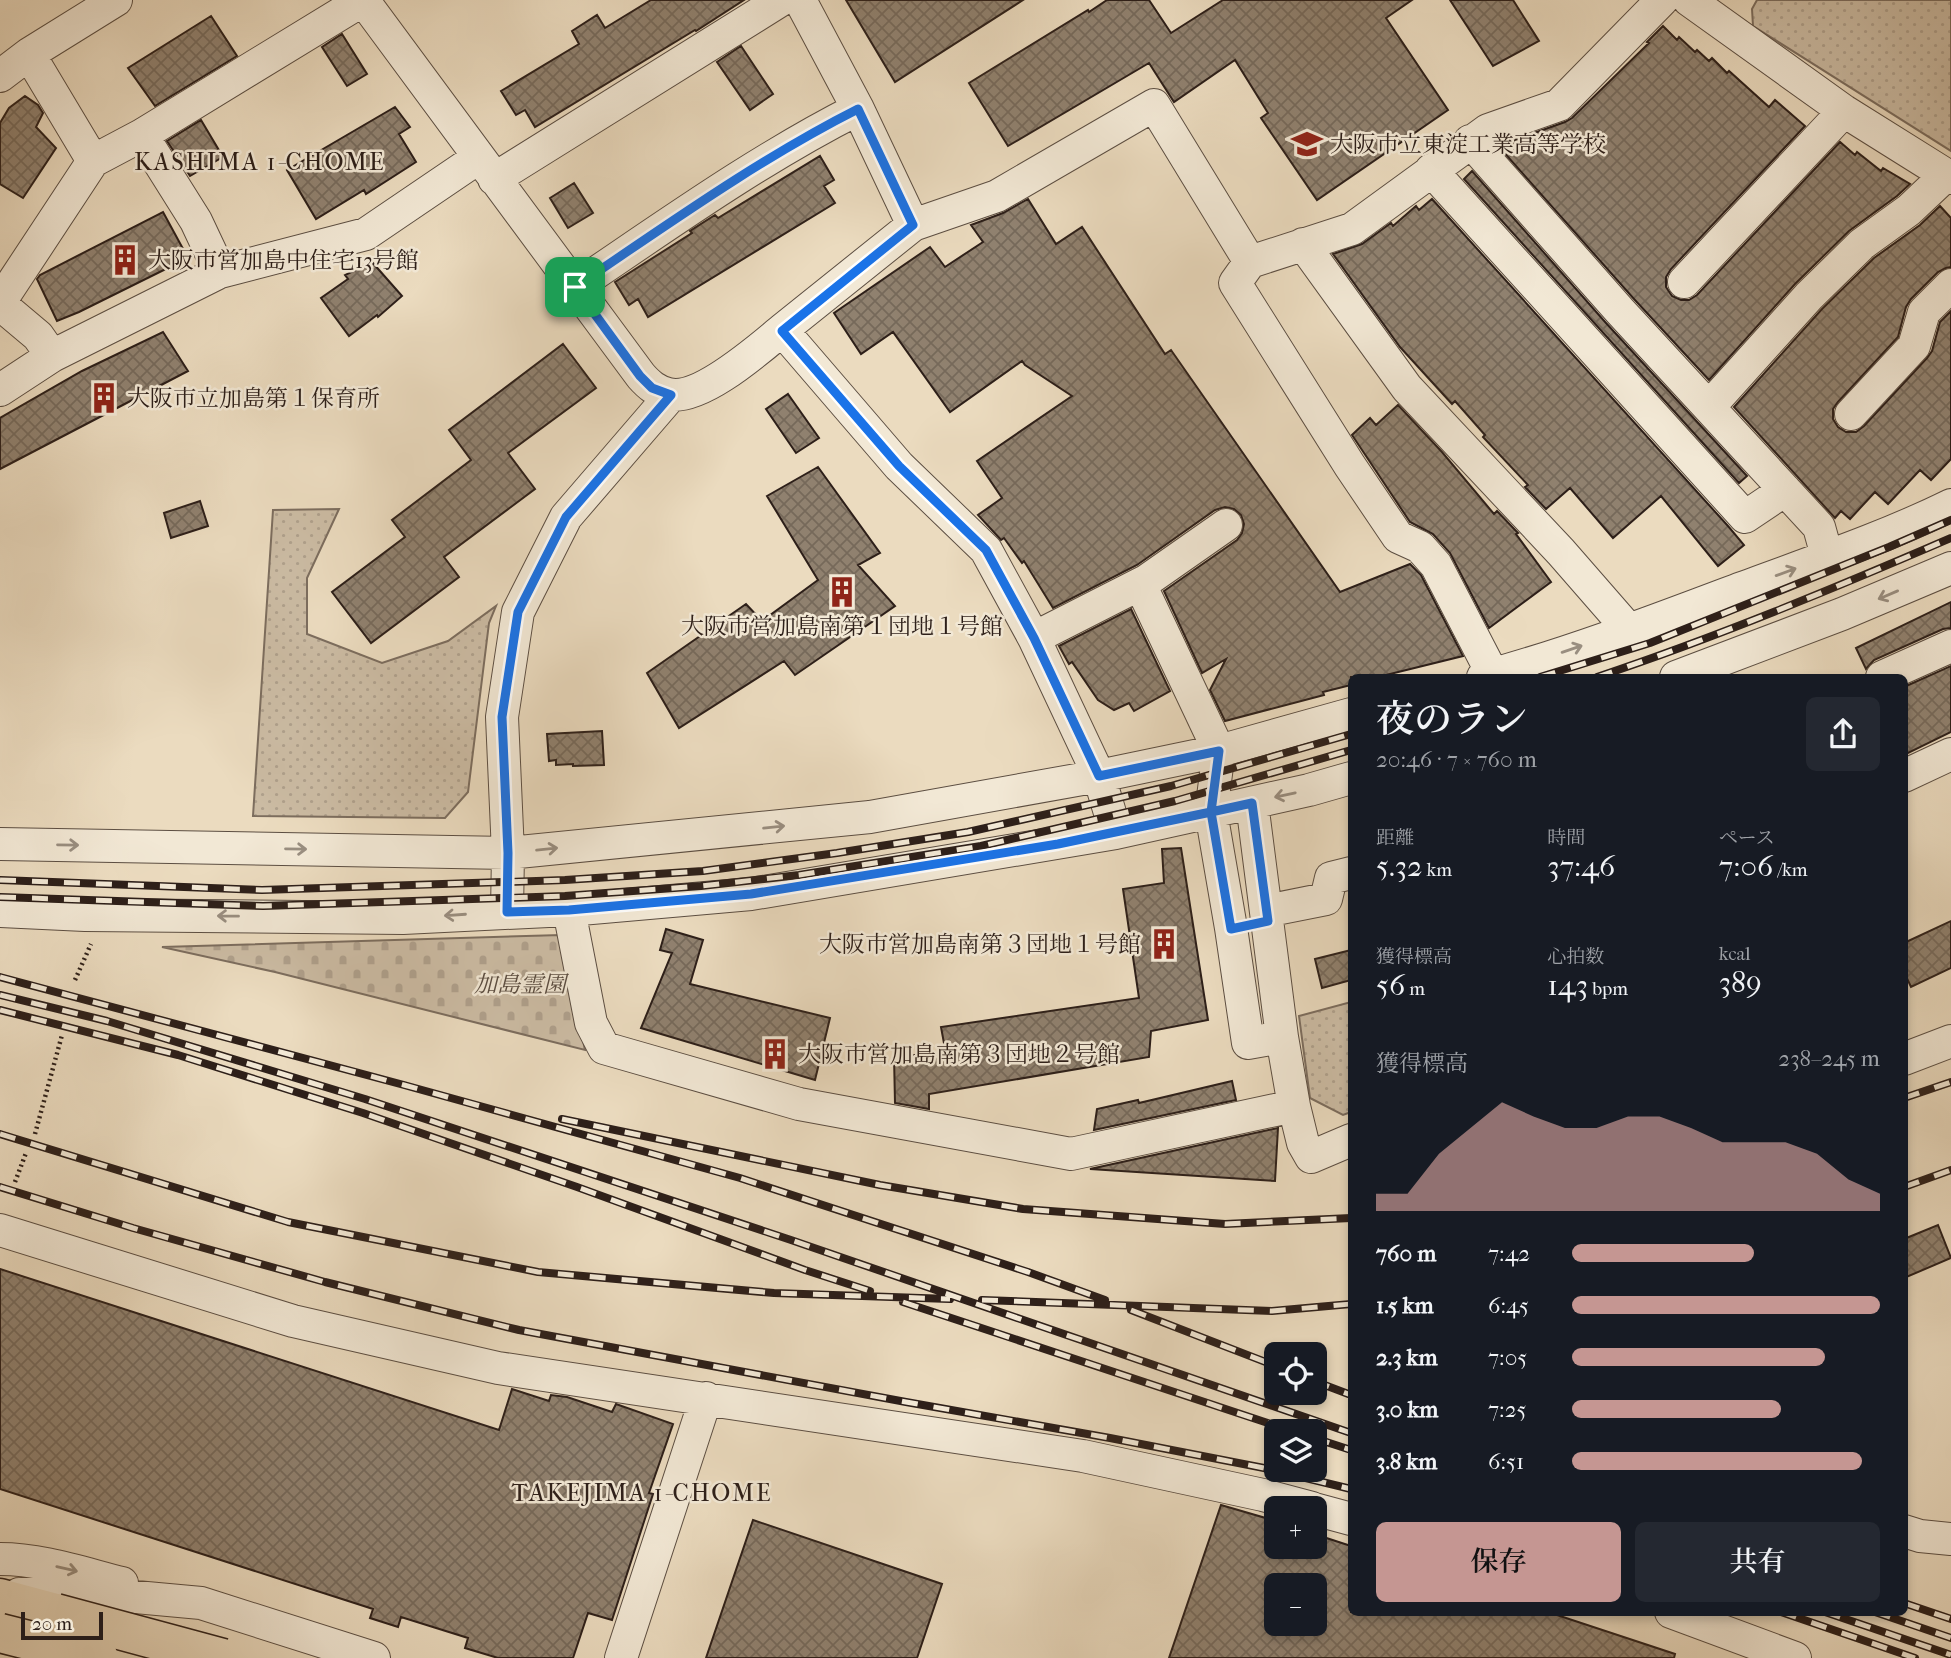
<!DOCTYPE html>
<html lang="ja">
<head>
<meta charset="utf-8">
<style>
	body { margin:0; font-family:"IM FELL French Canon","Noto Serif JP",serif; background:#242831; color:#f1f3f6; height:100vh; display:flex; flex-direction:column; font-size:26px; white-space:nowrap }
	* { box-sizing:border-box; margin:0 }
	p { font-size:23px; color:#9ea1a6 }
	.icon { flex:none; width:38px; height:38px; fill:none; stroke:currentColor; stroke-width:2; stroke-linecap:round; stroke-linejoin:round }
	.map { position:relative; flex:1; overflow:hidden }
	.side { position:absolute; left:1348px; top:674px; width:560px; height:942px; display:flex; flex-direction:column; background:#171b24; border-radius:10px; box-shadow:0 4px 10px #0003 }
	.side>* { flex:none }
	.tools { position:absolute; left:1264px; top:1342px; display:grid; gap:14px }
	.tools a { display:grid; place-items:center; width:63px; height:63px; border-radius:10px; background:#171b24; box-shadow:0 4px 10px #0003; font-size:35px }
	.scale { position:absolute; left:21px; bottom:18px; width:82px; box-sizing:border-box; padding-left:7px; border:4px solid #2d1f19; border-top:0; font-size:19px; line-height:24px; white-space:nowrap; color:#2d1f19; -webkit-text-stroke:5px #f2e8d5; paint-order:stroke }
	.pin { position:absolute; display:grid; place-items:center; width:60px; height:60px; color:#fff; margin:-30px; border-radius:14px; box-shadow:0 4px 10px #0006 }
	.round { display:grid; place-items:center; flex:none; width:74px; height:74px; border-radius:10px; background:#242831 }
	.summary { display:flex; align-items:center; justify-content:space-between; height:119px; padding:0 28px }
	h1 { font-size:38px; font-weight:600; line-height:52px }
	.stats { display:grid; grid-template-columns:repeat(3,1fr); gap:10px; height:119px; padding:7px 28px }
	.stats div { display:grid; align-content:center }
	.stats b { font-size:30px; font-weight:600 }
	.stats small { font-size:19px; font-weight:400 }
	.stats p { font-size:19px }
	.chart { height:196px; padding:14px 28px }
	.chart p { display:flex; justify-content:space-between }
	.chart svg { width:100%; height:126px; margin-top:7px; fill:#c59692; opacity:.7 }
	.cta { display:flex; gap:14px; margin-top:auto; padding:14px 28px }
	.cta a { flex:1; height:80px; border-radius:10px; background:#c59692; color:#111; font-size:28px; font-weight:600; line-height:80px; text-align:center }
	.cta a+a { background:#242831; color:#f1f3f6 }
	ul { padding:0 28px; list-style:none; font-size:23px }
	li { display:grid; grid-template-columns:112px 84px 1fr; align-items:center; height:52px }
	li i { height:18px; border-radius:9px; background:#c59692 }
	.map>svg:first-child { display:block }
	.cemetery { fill:url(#cemetery-stones); stroke:#7c6d5e; stroke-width:2 }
	.park { fill:url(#park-dots); stroke:#7c6d5e; stroke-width:2 }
	.building { fill:url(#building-cross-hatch); stroke:#2d1f19; stroke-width:2; fill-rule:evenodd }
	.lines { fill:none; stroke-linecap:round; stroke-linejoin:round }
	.minor-casing { stroke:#5c4e42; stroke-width:34 }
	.highway-casing { stroke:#2d1f19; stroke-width:41 }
	.path { stroke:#2d1f19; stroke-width:4.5; stroke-dasharray:2 3.5; stroke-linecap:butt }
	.minor { stroke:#f2e8d5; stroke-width:32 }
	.highway { stroke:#ebdbbf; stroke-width:38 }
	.rail-casing { stroke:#2d1f19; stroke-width:8 }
	.rail { stroke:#f2e8d5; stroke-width:5; stroke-dasharray:16; stroke-linecap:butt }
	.highway-bridge-casing { stroke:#2d1f19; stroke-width:41; stroke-linecap:butt }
	.highway-bridge { stroke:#ebdbbf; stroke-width:38 }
	.oneway { stroke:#998e80 }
	.route-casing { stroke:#fff; stroke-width:14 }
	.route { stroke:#1a73e8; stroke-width:9 }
	.labels { text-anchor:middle; stroke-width:5; stroke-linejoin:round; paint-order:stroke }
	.poi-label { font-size:23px; fill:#2d1f19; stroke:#f2e8d5; text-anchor:start }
	.park-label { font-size:23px; font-style:italic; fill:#5c4e42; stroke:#f2e8d5 }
	.neighbourhood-label { font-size:24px; letter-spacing:2px; fill:#2d1f19; stroke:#f2e8d5 }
</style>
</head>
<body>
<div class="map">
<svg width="1951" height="1658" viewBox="0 0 1951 1658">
	<defs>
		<pattern id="cemetery-stones" width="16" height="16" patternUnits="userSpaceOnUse" patternTransform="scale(1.75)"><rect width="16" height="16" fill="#cbbba3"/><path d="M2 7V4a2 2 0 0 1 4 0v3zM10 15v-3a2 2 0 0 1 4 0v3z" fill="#afa08c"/></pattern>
		<pattern id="park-dots" width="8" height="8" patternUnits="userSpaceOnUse" patternTransform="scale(1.75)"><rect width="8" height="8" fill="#cbbba3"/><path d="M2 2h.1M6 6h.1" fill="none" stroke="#afa08c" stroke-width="1.8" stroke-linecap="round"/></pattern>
		<pattern id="building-cross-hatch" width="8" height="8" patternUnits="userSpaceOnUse" patternTransform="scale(1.75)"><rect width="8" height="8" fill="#90816f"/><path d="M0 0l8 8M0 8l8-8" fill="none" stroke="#76695a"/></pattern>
	</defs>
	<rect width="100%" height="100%" fill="#ebdbbf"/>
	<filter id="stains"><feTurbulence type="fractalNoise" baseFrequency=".00286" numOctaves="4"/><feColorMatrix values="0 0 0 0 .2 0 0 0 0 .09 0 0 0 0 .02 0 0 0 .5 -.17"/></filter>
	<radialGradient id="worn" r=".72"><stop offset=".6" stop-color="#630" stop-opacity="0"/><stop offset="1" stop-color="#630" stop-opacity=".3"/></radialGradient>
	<path class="cemetery" d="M 561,935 L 585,1050 L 275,972 L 162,947 Z"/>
	<path class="park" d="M 1757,0 L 1951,0 L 1951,151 L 1753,26 L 1752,9 Z
		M 339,509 L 307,578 L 307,634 L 382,663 L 448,641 L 496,606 L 489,623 L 468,792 L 445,818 L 253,816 L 273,510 Z
		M 1351,1002 L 1351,1112 L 1343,1115 L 1310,1098 L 1299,1016 Z"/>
	<path class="building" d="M 651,0 L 744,0 L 696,31 L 695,30 L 535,127 L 525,110 L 516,115 L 501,91 L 579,44 L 572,31 L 597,15 L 605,28 Z
		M 846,0 L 1023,0 L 895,82 Z
		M 1107,0 L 1149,0 L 1171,33 L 1223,0 L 1412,0 L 1386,18 L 1448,110 L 1317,200 L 1261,118 L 1268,113 L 1235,60 L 1174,102 L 1149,63 L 1008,146 L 969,83 L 1088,10 L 1089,12 Z
		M 1450,0 L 1513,0 L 1539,41 L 1493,66 Z
		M 211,16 L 237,56 L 155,106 L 128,68 Z
		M 1663,26 L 1677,40 L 1679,37 L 1695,52 L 1697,50 L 1709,61 L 1712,58 L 1727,73 L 1729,71 L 1769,107 L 1775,100 L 1805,126 L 1671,269 L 1666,277 L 1666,287 L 1672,296 L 1681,300 L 1689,300 L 1697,295 L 1840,142 L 1855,155 L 1857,152 L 1881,171 L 1883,168 L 1910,184 L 1897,196 L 1849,231 L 1795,284 L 1709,380 L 1634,299 L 1500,148 L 1509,142 L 1565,122 L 1572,118 L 1649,43 L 1647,42 Z
		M 342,34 L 367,74 L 347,86 L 322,47 Z
		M 741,46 L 773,94 L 750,110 L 717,62 Z
		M 25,96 L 38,105 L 43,113 L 36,127 L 56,148 L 23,198 L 0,184 L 0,123 L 9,108 Z
		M 395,107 L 410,127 L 399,134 L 416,162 L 366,194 L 364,190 L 316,219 L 287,170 Z
		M 201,120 L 223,157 L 190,176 L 167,141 Z
		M 820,156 L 834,180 L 824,186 L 835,203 L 648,317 L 638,299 L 629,305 L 615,282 L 692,233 L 690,231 L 715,215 L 718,218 Z
		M 1472,171 L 1606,323 L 1747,476 L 1739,483 L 1464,179 Z
		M 574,183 L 593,213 L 568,228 L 550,198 Z
		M 1028,199 L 1056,244 L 1082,227 L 1165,354 L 1171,350 L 1340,592 L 1410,564 L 1421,575 L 1463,656 L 1378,677 L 1351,677 L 1351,685 L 1323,692 L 1324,695 L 1225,721 L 1210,690 L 1226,659 L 1202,673 L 1164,591 L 1237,540 L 1242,533 L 1244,524 L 1241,515 L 1234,509 L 1225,507 L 1215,510 L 1137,565 L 1053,608 L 1024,561 L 1022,563 L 1004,538 L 1001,540 L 978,515 L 1002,498 L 977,461 L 1072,396 L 1025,365 L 1022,361 L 950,412 L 893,332 L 861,354 L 834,313 L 930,247 L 945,267 L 983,242 L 971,225 L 1003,213 Z
		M 1432,199 L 1728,526 L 1744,545 L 1718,566 L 1661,496 L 1613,538 L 1570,488 L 1546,509 L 1525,487 L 1528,485 L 1483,437 L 1485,435 L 1455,401 L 1452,404 L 1400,347 L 1333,254 L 1362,244 L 1391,223 L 1393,226 L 1416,206 L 1419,210 Z
		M 1940,206 L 1951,218 L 1951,267 L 1946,268 L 1938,272 L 1911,299 L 1906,307 L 1898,337 L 1838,402 L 1833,409 L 1833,419 L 1838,427 L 1846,432 L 1856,432 L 1864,426 L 1927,358 L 1932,351 L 1940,322 L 1951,311 L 1951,459 L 1931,480 L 1920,470 L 1888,504 L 1875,492 L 1850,519 L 1841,511 L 1835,518 L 1734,407 L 1822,309 L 1874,258 L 1920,225 Z
		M 163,212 L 188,258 L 79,312 L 57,321 L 37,279 L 40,275 Z
		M 372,262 L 402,296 L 378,317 L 377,315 L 349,336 L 321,298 L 348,279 L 345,275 Z
		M 163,332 L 188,371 L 0,469 L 0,418 L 82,371 Z
		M 563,344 L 596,388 L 508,453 L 535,489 L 444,557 L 459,577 L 371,643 L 332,592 L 405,537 L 392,520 L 471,460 L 449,430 Z
		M 788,394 L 819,438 L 796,453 L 766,409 Z
		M 1398,405 L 1442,452 L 1494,514 L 1497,511 L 1518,533 L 1516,534 L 1551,582 L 1489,628 L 1450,553 L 1433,534 L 1410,522 L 1352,435 L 1370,418 L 1376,425 Z
		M 818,467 L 880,553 L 858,565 L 895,606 L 795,675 L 784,661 L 679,728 L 647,673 L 746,604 L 762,621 L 818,580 L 767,496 Z
		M 200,501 L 208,526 L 171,538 L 164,513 Z
		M 1951,602 L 1951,628 L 1943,629 L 1874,660 L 1866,669 L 1856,648 Z
		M 1131,609 L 1170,691 L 1134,711 L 1129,703 L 1114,710 L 1098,700 L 1072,662 L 1069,664 L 1059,646 Z
		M 1951,666 L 1951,732 L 1904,755 L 1904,687 Z
		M 602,731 L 604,765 L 573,766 L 573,764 L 556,765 L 556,760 L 549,761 L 547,734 Z
		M 1181,848 L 1208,1020 L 1151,1031 L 1149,1057 L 929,1094 L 929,1109 L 895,1103 L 894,1056 L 946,1054 L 941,1027 L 1139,998 L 1123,889 L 1164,883 L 1162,849 Z
		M 1951,921 L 1951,968 L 1911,987 L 1904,972 L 1904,943 Z
		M 666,929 L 703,940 L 690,984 L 830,1018 L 815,1080 L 641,1028 L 672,953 L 660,950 Z
		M 1351,950 L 1351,980 L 1322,988 L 1315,959 Z
		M 1232,1081 L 1236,1100 L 1094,1130 L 1097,1109 L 1138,1100 L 1139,1103 Z
		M 1278,1128 L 1275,1181 L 1090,1169 Z
		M 1938,1225 L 1951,1258 L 1904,1278 L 1904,1239 Z
		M 0,1269 L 499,1430 L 512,1389 L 549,1401 L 551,1395 L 567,1397 L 612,1412 L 616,1404 L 673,1424 L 649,1493 L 653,1494 L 612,1620 L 588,1613 L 573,1658 L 498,1658 L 465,1648 L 468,1638 L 401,1617 L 398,1627 L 370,1618 L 373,1609 L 0,1489 Z
		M 1221,1505 L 1276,1521 L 1276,1547 L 1314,1547 L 1314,1534 L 1351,1546 L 1351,1612 L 1548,1612 L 1675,1654 L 1674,1658 L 1169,1658 ZM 1276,1586 L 1314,1586 L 1314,1624 L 1276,1624 Z
		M 753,1520 L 942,1584 L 917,1658 L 706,1658 Z"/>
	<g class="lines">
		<defs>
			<path id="minor" d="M 363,0 L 641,376 C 649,385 656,391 668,394 C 699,402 758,350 782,330 L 899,466 L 986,550 L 1034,638 L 1099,776 L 1116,833
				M 800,0 L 858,109 L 913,225
				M 1689,0 L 1844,111 L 1951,178
				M 29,54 L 93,161
				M 0,76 L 29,54 L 116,0
				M 142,135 L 196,221 L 220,272
				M 1470,141 L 1620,311 L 1819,527 L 1827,556
				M 1431,170 L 1745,517 L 1785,490
				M 494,179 L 781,0
				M 1303,244 L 1407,388 L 1561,552 L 1629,630
				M 1250,262 L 1235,283 L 1350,466 L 1398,537 L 1420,547 L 1436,565 L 1493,675
				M 1684,282 L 1844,111
				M 575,287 C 667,225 759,159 858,109
				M 0,302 L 93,161 L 142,135 L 363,0
				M 0,304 L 38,336 L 52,356
				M 782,330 L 913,225 L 997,196 L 1154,105 L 1250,262 L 1352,229 L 1488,130 L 1559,105 L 1662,0
				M 0,390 L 52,356 L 220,272 L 366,234 L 478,158
				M 1709,407 L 1809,296 L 1862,244 L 1909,210 L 1946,175
				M 1851,414 L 1914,346 L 1924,312 L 1951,285
				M 1140,584 L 1219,751 L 1211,812 L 1231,928 L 1248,1043 L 1282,1037
				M 1034,638 L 1146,581 L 1226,525
				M 1483,677 C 1571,653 1657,620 1742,588 C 1812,562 1884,538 1951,505
				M 1676,677 L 1842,614 L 1951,568
				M 1882,677 L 1951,646
				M 1904,776 L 1951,754
				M 1252,803 L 1282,1037 L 1294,1106 L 1303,1143 L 1311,1157 L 1351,1140
				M 0,844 L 508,853 L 870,817 L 1099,776 L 1219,751 L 1351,714
				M 569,910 L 591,1023 L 604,1048 L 799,1104 L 1071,1154 L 1294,1106
				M 0,911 L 85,915 L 403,918 L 569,910 L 751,894 L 1116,833 L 1309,790 L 1351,778
				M 507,911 L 508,853 L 502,717 L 518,612 L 566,517 L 671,395
				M 1266,911 L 1326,899 L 1331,878 L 1351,873
				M 1904,1059 L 1951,1041
				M 0,1230 L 293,1321 L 498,1368 L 1083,1456 L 1263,1495 L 1312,1508
				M 1314,1509 L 1351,1519
				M 1904,1531 L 1920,1536 L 1951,1539
				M 0,1559 C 41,1559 82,1573 122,1583
				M 19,1594 L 103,1594 L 201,1603 L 374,1658
				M 1671,1612 L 1795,1658
				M 621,1658 L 706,1398"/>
			<path id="highway" d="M 0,1598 L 56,1613"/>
		</defs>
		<use href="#minor" class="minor-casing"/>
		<use href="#highway" class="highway-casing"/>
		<path class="path" d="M 75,980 L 91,944
			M 35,1134 L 62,1035
			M 15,1182 L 26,1153"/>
		<use href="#minor" class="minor"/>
		<use href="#highway" class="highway"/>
		<defs>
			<path id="rail" d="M 1540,677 L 1650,643 L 1889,547 L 1951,520
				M 1597,677 C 1717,637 1835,588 1951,538
				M 0,880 L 262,890 L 565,880 L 703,871 L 837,853 L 968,832 L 1171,786 L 1351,734
				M 0,897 L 263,906 L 565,896 L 701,886 L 799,875 L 981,846 L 1175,801 L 1351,750
				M 0,977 L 404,1085 L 740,1178 L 1028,1272 L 1105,1300
				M 0,995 L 107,1021 L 365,1099 L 791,1240 L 1351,1433
				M 0,1010 L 178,1055 L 363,1113 L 577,1187 L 805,1270 L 870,1291
				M 1904,1098 L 1951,1082
				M 562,1119 L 880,1185 L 1023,1209 L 1225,1224 L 1351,1218
				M 0,1134 L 288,1222 L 538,1272 L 774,1293 L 950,1299
				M 0,1187 L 133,1228 L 325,1282 L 519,1330 L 906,1402 L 1110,1438 L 1264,1468 L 1351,1489
				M 1904,1187 L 1951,1170
				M 982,1300 L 1272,1311 L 1351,1304
				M 903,1302 L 1295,1432
				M 1131,1310 L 1276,1366
				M 1314,1381 L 1351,1395
				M 1314,1438 L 1351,1450
				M 1904,1603 L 1951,1619
				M 1781,1612 L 1915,1658
				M 1825,1612 L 1951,1655
				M 1875,1612 L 1951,1638"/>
		</defs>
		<use href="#rail" class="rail-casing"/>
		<use href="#rail" class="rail"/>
		<defs>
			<path id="highway-bridge" d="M 56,1613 L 223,1658
				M 0,1633 L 99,1658"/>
		</defs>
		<use href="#highway-bridge" class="highway-bridge-casing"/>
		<use href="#highway-bridge" class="highway-bridge"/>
	</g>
	<defs><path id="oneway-shaft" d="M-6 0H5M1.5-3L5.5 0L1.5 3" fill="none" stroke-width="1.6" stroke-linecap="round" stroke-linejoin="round" transform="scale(1.75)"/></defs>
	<g class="oneway">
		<use href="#oneway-shaft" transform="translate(1786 572) rotate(-20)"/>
		<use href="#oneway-shaft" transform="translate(1888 595) rotate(157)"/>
		<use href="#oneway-shaft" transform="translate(1572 649) rotate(-19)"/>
		<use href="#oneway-shaft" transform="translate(1285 795) rotate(168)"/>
		<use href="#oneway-shaft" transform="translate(774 827) rotate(-6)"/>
		<use href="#oneway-shaft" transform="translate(68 845) rotate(1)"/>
		<use href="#oneway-shaft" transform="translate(296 849) rotate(1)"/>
		<use href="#oneway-shaft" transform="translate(547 849) rotate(-6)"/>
		<use href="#oneway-shaft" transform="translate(455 915) rotate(176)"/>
		<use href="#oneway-shaft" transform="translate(228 916) rotate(-179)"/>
		<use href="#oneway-shaft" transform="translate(67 1569) rotate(13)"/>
	</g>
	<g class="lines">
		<defs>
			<path id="route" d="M 575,287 L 640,376 L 652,388 L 671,395 L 566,517 L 518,612 L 502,717 L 508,853 L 507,912 L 569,910 L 751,894 L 1058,844 L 1211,812 L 1231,929 L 1268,921 L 1252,803 L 1211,812 L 1219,751 L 1099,776 L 1034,638 L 986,550 L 899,466 L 782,331 L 913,225 L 858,109 C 759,159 667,225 575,287"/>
		</defs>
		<use href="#route" class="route-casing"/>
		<use href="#route" class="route"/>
	</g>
	<defs>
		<symbol id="school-bare" viewBox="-9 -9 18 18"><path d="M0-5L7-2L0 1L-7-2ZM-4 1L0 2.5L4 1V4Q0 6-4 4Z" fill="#8f2418" stroke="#f2e8d5" stroke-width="2.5" paint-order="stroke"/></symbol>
		<symbol id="building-bare" viewBox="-9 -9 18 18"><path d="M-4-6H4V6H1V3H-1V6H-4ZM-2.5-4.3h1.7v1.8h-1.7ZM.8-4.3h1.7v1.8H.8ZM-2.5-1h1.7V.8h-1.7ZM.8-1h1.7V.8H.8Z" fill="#8f2418" stroke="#f2e8d5" stroke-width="2.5" paint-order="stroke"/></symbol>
	</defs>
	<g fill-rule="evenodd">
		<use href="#school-bare" x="1285" y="122" width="44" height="44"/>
		<use href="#building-bare" x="103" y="238" width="44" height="44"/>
		<use href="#building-bare" x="82" y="376" width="44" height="44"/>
		<use href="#building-bare" x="820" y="570" width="44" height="44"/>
		<use href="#building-bare" x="1142" y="922" width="44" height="44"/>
		<use href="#building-bare" x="753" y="1032" width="44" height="44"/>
	</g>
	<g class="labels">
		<g class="poi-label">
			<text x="1330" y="152">大阪市立東淀工業高等学校</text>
			<text x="148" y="268">大阪市営加島中住宅13号館</text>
			<text x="127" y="406">大阪市立加島第１保育所</text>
			<text x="842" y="634" text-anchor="middle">大阪市営加島南第１団地１号館</text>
			<text x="1141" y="952" text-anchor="end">大阪市営加島南第３団地１号館</text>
			<text x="798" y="1062">大阪市営加島南第３団地２号館</text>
		</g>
		<g class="park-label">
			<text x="520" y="992">加島霊園</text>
		</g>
		<g class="neighbourhood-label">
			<text x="260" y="170">KASHIMA 1-CHOME</text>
			<text x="642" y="1501">TAKEJIMA 1-CHOME</text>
		</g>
	</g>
	<rect width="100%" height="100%" filter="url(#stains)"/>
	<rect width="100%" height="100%" fill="url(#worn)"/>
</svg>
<div class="tools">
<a><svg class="icon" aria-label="locate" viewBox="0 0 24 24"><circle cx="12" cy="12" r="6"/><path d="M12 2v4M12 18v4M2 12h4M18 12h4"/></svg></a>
<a><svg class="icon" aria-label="layers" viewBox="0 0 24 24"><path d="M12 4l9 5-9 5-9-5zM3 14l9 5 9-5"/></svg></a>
<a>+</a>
<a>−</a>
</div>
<div class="scale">20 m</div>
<div class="pin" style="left:575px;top:287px;background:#1e9e55"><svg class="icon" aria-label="arrive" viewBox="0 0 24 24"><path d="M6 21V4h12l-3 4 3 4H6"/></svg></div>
<section class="side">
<div class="summary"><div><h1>夜のラン</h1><p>20:46 · 7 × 760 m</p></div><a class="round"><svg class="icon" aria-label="share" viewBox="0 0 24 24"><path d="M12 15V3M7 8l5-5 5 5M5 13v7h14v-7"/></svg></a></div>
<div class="stats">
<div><p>距離</p><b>5.32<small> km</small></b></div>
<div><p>時間</p><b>37:46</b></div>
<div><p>ペース</p><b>7:06<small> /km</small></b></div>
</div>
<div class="stats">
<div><p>獲得標高</p><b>56<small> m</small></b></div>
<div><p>心拍数</p><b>143<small> bpm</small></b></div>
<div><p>kcal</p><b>389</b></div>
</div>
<div class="chart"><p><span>獲得標高</span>238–245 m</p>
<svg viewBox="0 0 160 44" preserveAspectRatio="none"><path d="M0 44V38L10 38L20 24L30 15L40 6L50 11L60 15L70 15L80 11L90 11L100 15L110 20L120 20L130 20L140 24L150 33L160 38V44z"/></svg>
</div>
<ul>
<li><b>760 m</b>7:42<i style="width:59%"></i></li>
<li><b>1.5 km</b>6:45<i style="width:100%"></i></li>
<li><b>2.3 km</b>7:05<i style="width:82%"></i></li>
<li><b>3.0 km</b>7:25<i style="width:68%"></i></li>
<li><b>3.8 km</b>6:51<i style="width:94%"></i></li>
</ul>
<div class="cta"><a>保存</a><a>共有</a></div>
</section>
</div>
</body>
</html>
